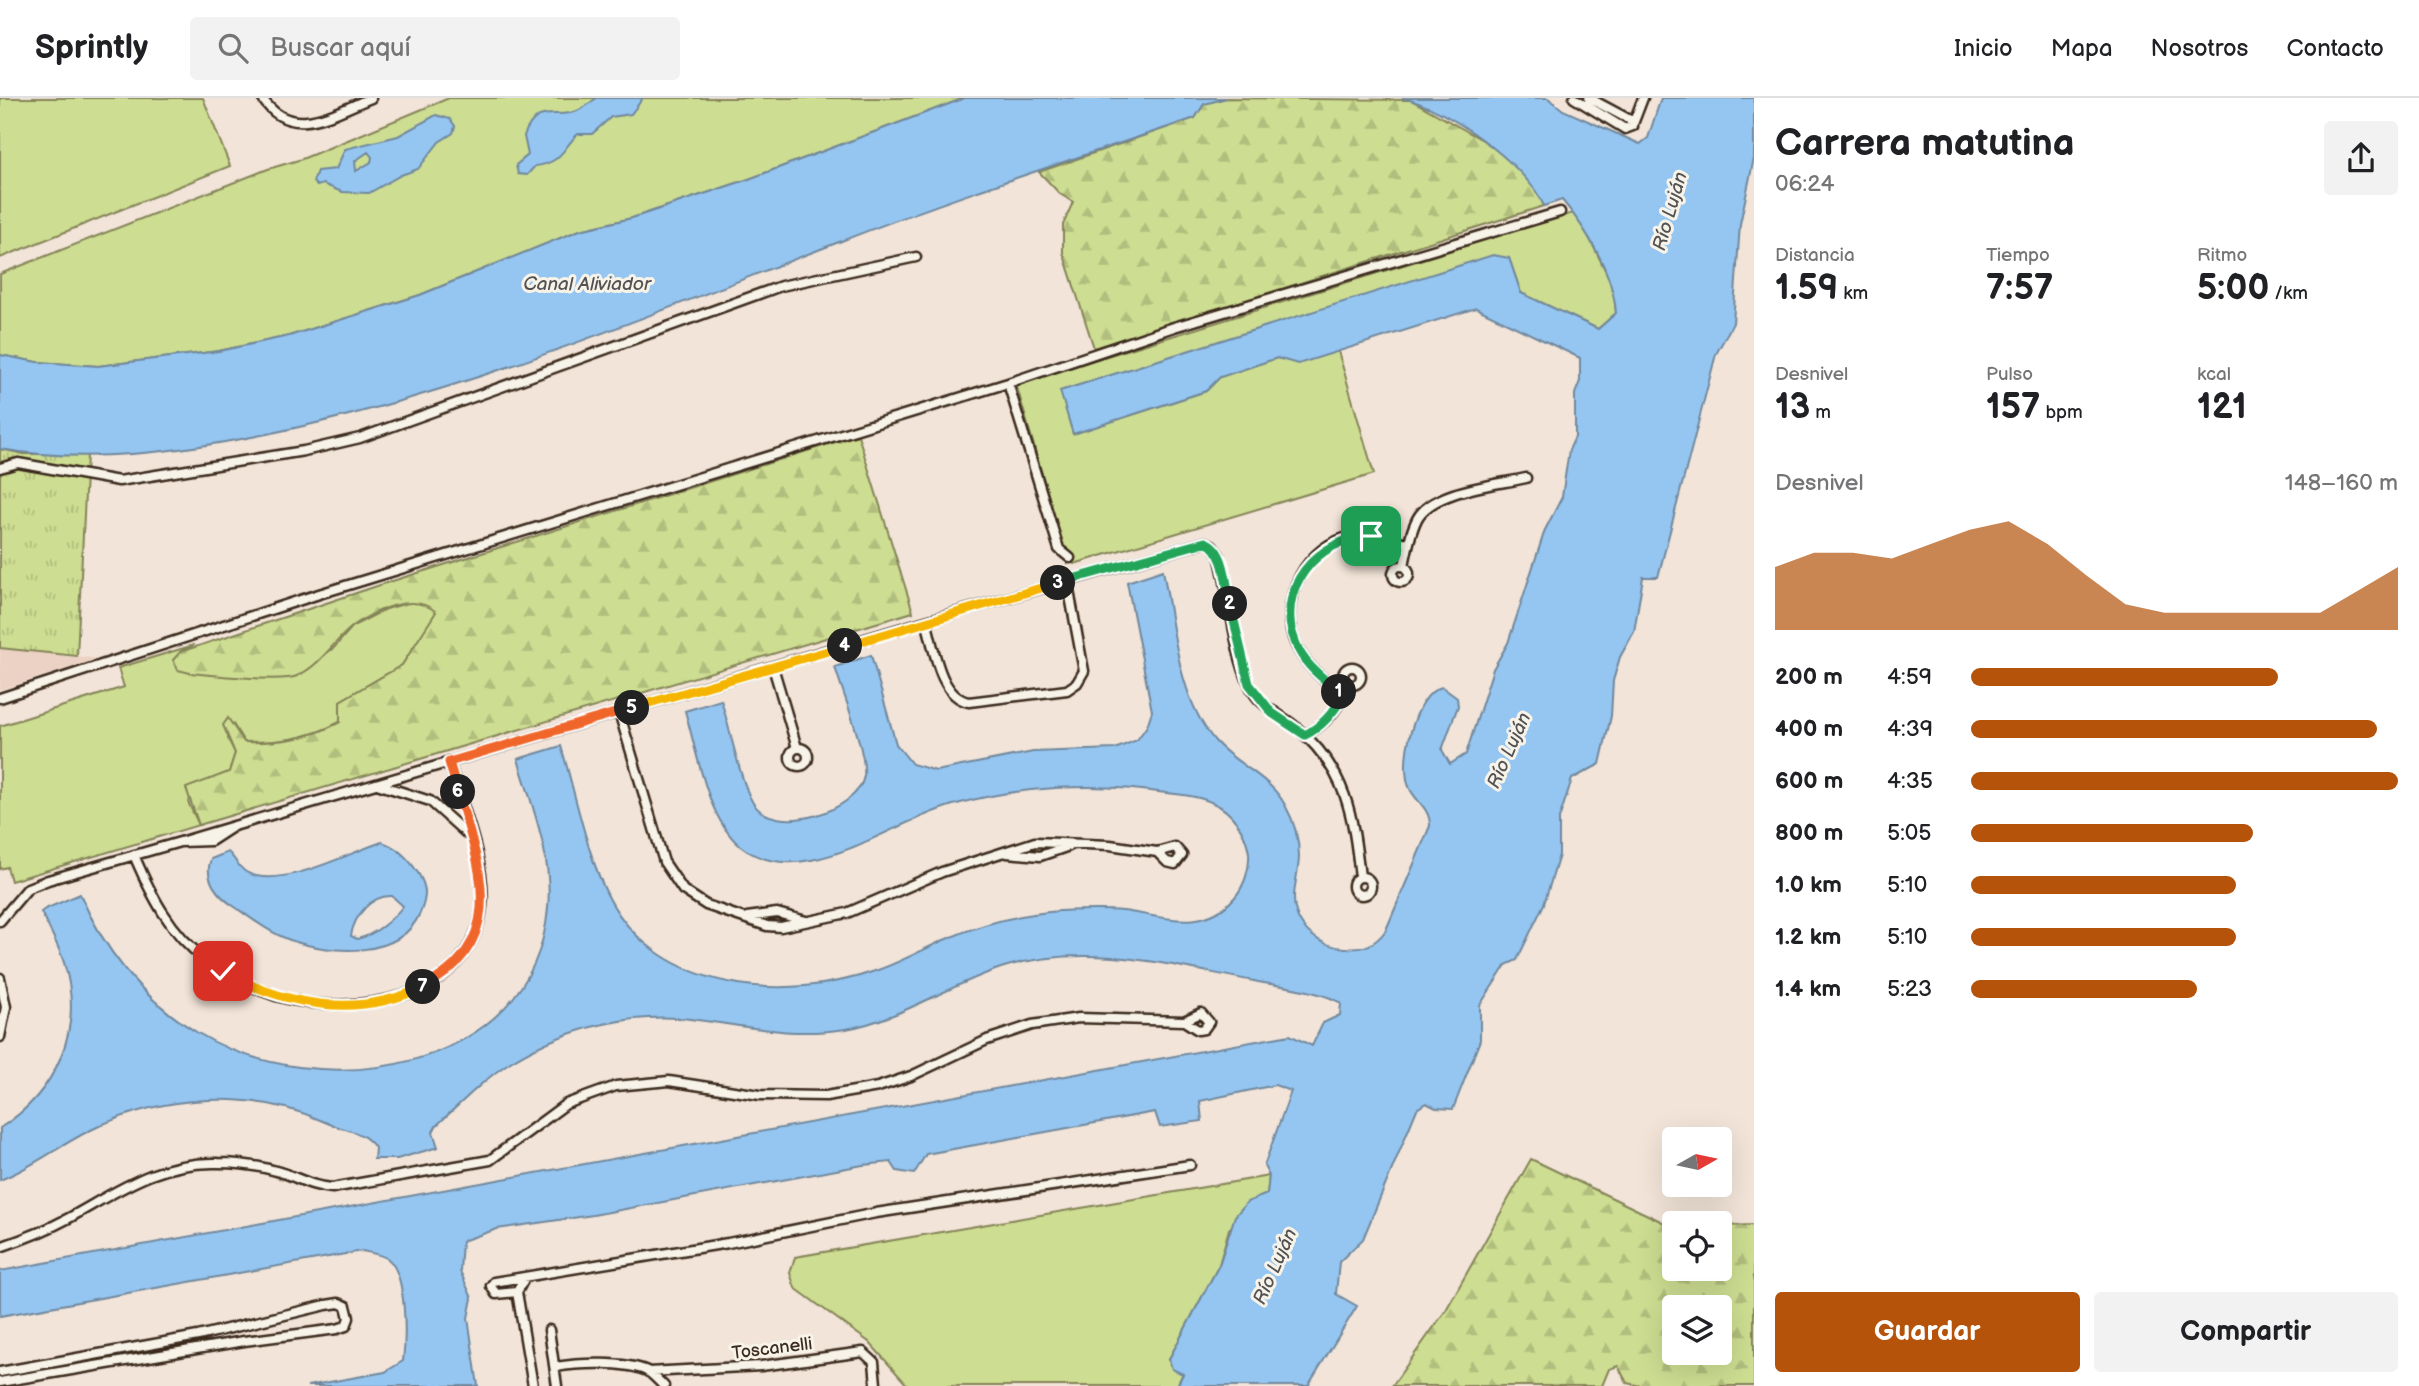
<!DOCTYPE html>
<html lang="es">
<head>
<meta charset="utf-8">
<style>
	body { margin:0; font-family:"Balsamiq Sans",sans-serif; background:#f2f2f2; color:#202124; height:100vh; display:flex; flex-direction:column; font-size:26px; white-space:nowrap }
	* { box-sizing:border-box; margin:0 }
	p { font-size:23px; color:#757577 }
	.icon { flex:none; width:38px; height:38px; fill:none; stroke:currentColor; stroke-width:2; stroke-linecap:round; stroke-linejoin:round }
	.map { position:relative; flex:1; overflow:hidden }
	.panel { display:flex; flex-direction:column; background:#fff; width:665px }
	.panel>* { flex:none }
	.needle { width:46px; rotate:81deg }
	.controls { position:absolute; left:1662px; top:1029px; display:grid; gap:14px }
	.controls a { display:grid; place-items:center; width:70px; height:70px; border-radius:7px; background:#fff; box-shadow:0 7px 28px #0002; font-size:35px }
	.pin { position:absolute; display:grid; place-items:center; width:60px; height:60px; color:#fff; margin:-30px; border-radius:14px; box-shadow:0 4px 10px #0006 }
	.km { position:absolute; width:35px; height:35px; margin:-18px; border-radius:50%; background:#222; color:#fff; font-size:19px; line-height:35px; text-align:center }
	.round { display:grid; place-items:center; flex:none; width:74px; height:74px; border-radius:7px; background:#f2f2f2 }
	.overview { display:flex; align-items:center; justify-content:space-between; height:119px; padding:0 21px }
	h1 { font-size:38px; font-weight:800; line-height:52px }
	.figures { display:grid; grid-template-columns:repeat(3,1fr); gap:10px; height:119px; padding:7px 21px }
	.figures div { display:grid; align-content:center }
	.figures b { font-size:35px; font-weight:800 }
	.figures small { font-size:19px; font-weight:400 }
	.figures p { font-size:19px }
	.chart { height:196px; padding:14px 21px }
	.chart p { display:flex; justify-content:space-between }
	.chart svg { width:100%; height:126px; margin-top:7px; fill:#b45309; opacity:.7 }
	.button { display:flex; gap:14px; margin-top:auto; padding:14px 21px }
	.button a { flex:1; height:80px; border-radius:7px; background:#b45309; color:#fff; font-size:28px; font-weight:800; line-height:80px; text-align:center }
	.button a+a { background:#f2f2f2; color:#202124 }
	ul { padding:0 21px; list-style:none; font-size:23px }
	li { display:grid; grid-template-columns:112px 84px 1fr; align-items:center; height:52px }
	li i { height:18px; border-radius:9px; background:#b45309 }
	header { display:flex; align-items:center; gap:42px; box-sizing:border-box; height:98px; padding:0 35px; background:#fff; border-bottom:2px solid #e0e0e0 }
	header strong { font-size:33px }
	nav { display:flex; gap:38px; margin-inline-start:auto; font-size:24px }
	.search { width:490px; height:63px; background:#f2f2f2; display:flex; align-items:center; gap:18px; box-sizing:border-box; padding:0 24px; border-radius:7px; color:#757577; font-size:26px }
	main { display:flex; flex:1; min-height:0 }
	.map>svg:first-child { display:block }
	.built { fill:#ecd2c4 }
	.grass { fill:#cddd91; stroke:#848458; stroke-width:2 }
	.forest { fill:url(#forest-firs); stroke:#848458; stroke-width:2; fill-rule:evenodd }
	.park { fill:url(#park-tufts); stroke:#848458; stroke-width:2 }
	.water { fill:#95c6f1; stroke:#71889d; stroke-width:2; fill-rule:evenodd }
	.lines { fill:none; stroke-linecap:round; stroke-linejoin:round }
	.street-casing { stroke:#3b2a1e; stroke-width:13 }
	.street { stroke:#f7f3e8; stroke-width:8 }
	.split-1-casing { stroke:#fff; stroke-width:14 }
	.split-2-casing { stroke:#fff; stroke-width:14 }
	.split-3-casing { stroke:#fff; stroke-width:14 }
	.split-4-casing { stroke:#fff; stroke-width:14 }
	.split-5-casing { stroke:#fff; stroke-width:14 }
	.split-6-casing { stroke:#fff; stroke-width:14 }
	.split-7-casing { stroke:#fff; stroke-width:14 }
	.split-8-casing { stroke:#fff; stroke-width:14 }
	.split-1 { stroke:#22a559; stroke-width:9 }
	.split-2 { stroke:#22a559; stroke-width:9 }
	.split-3 { stroke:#22a559; stroke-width:9 }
	.split-4 { stroke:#f5b400; stroke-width:9 }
	.split-5 { stroke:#f5b400; stroke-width:9 }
	.split-6 { stroke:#f0652b; stroke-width:9 }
	.split-7 { stroke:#f0652b; stroke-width:9 }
	.split-8 { stroke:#f5b400; stroke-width:9 }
	.labels { text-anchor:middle; stroke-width:6; stroke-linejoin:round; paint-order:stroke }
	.street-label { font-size:18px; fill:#3b2a1e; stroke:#f7f3e8 }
	.water-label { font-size:19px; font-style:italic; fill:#525153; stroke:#f7f3e8 }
</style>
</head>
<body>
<header>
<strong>Sprintly</strong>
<div class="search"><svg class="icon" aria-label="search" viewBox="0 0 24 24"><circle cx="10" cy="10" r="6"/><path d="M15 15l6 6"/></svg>Buscar aquí</div>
<nav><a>Inicio</a><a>Mapa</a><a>Nosotros</a><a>Contacto</a></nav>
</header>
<main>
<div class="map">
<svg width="1754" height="1288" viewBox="0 0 1754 1288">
	<defs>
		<pattern id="forest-firs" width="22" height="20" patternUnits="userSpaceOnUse" patternTransform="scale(1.75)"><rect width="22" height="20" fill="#cddd91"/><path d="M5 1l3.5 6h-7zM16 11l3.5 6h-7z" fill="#b1be7d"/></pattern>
		<pattern id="park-tufts" width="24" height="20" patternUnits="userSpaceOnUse" patternTransform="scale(1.75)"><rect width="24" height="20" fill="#cddd91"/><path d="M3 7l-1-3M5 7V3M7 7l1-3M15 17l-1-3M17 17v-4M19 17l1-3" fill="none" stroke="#b1be7d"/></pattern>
	</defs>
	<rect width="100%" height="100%" fill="#f2e4d8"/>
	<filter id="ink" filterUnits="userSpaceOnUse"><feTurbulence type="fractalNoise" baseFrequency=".0143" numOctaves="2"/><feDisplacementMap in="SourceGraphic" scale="14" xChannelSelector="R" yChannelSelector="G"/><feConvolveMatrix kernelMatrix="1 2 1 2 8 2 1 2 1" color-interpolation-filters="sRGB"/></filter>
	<g filter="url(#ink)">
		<path class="built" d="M 0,550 L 77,558 L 98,561 L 0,592 Z"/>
		<path class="grass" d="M 0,0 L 203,0 L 230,68 L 0,160 Z
			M 449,0 L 965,0 L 749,81 L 632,120 L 580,132 L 420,197 L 289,238 L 219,253 L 98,268 L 37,264 L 0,257 L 0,176 L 268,71 L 302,61 Z
			M 1573,115 L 1583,127 L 1613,188 L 1616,215 L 1598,231 L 1521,195 L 1509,160 L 1061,293 L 1073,336 L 1206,293 L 1220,279 L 1277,260 L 1298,265 L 1338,253 L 1374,376 L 1074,466 L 1063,448 L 1016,286 Z
			M 415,503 L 428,506 L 437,514 L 402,567 L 340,603 L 340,624 C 309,641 278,644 244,644 L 233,626 L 228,641 L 235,655 L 229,674 L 200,686 L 188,704 L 199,727 L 11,783 L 7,769 L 0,771 L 0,628 L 124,589 L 118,570 L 194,547 L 180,554 L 178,572 L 262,578 L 333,551 L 353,528 L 386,511 Z
			M 1269,1078 L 1267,1096 L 1229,1131 L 1219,1167 L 1169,1261 L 1170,1267 L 1183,1275 L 1177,1288 L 908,1288 L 869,1244 L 795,1190 L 790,1175 L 795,1159 Z"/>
		<path class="forest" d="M 1226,0 L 1411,2 L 1486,44 L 1514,66 L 1537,92 L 1544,108 L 1094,250 L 1063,154 L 1063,127 L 1073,104 L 1060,96 L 1039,74 L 1195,20 L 1204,6 Z
			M 858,337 L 913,514 L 199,727 L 186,690 L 229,674 L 235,655 L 223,627 L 228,620 L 244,644 C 278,645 309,641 340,624 L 340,603 L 402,567 L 436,514 C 414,494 375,512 353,528 C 333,544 321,567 297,578 C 281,585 211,577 190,575 L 178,572 L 173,562 L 180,554 L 386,485 Z
			M 1531,1061 L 1675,1130 L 1675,1171 L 1720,1171 L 1720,1128 L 1754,1127 L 1754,1288 L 1641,1288 L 1627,1285 L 1618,1268 L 1609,1271 L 1602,1288 L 1392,1288 L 1446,1212 ZM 1720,1209 L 1720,1255 L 1675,1255 L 1675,1209 Z"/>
		<path class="park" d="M 0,351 L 24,356 L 87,356 L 77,558 L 0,550 Z"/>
		<path class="water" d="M 597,0 L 643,0 L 631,16 L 611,19 L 592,36 L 578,36 C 562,51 562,65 535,68 L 527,77 L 518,76 L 516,67 L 528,57 L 524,38 C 536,4 556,22 577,13 C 584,10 590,4 597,0 Z
			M 965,0 L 1226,0 L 1204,6 L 1195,20 C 1077,60 956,98 839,144 C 649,217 462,297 262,337 C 177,354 87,366 0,351 L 0,257 L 37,264 L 98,268 L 219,253 L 289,238 L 420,197 L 580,132 L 632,120 L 749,81 Z
			M 1402,0 L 1548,0 L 1563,12 L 1640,46 L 1648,40 L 1661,0 L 1754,0 L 1754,60 L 1740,126 L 1733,225 L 1716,256 L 1658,479 L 1643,479 L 1634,534 L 1620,559 L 1613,583 L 1611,618 L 1600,666 L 1572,681 L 1559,721 L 1559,757 L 1544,806 L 1517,862 L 1506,867 L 1480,907 L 1480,942 L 1453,1011 L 1436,1010 L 1426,1005 L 1417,1011 L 1363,1141 L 1339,1164 L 1336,1196 L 1357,1208 L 1308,1288 L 1177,1288 L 1183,1276 L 1172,1271 L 1169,1261 L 1219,1167 L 1235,1118 L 1247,1104 L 1267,1096 L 1269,1078 L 1264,1068 L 1291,993 L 1275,987 L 1200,1003 L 1202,1023 L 1160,1029 L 1155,1014 L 926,1056 L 914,1076 L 897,1073 L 891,1064 L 863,1067 L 593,1117 L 497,1131 L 462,1143 L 460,1173 L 472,1200 L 468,1220 L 478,1288 L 307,1288 L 385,1274 L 403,1263 C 406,1240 407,1176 388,1161 C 381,1156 370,1155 362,1153 L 0,1218 L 0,1173 L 1290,937 L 1312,948 L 1323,925 L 1340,917 L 1341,905 C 1316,891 1282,889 1254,883 C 1170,867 1088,844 1004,869 C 950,886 902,921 846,931 C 796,939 754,930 705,923 C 639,912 569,928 512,963 C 485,980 460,1006 436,1028 L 433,1034 L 438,1049 L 397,1061 L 374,1061 L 375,1050 C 365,1033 343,1032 325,1024 C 253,991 163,996 93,1031 C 61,1046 34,1069 0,1082 L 0,1030 C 55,995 84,933 65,868 C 60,850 50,832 41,814 L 45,811 L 80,796 C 105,854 143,902 198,935 C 317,1007 534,977 548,810 C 553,759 532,709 518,661 L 561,648 C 575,694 587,758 609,800 C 659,895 787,905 878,872 C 901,864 922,852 944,842 C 980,826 1020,816 1060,813 C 1081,812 1102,811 1123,813 C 1163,818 1204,836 1235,799 C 1245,787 1250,770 1249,755 C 1246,734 1232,713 1213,705 C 1199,698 1182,697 1166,695 C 1096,684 1021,688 953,707 C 905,721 857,754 811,762 C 790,766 768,765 749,754 C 708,731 698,656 685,613 L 721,602 C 729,627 741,686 753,705 C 774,739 858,714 864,678 C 867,655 842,593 835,569 L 871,557 L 896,646 L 912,666 L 936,673 L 1033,654 L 1115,651 L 1137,642 L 1147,628 L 1152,613 L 1127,484 L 1163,472 C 1174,528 1177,598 1215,643 C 1237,668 1269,677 1285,707 C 1294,723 1299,740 1299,758 C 1299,772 1294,786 1294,800 C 1294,829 1318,848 1345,850 C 1364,852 1375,847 1386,832 L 1430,728 C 1430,710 1417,705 1410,691 C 1398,667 1414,595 1442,589 L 1457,600 L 1458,608 L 1442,652 L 1450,666 L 1466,656 L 1493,571 L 1508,545 L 1545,432 L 1562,399 L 1569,352 L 1575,339 L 1575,296 L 1580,283 L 1580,260 L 1476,210 L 1298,266 L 1277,260 L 1220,279 L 1206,293 L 1073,336 L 1060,293 L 1493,157 L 1509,160 L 1521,195 L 1598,231 L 1616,215 C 1613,175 1588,133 1562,102 L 1544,108 C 1527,67 1446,9 1402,0 Z
			M 436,17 L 450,21 L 455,28 L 453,35 L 439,44 L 418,71 L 401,77 L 369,95 L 342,94 L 323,86 L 317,88 L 313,84 L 317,73 L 336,71 L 345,51 L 398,38 ZM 368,54 L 372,59 L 371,64 L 356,73 L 355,63 Z
			M 382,744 C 398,749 409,761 418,775 C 427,789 427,799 420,815 C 400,862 330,856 290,842 C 270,835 252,821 235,809 C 218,798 203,781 211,761 L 228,754 C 234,759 239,770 246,774 C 279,793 348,755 382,744 ZM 392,798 L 403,808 C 392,822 375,837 357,841 L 351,838 C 354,818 371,797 392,798 Z"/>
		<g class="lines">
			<defs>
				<path id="street" d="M 262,0 C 291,44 333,15 371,0
					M 1574,0 L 1625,31 L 1633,28 L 1632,23 L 1589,0
					M 1633,26 L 1643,0
					M 1008,285 L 1059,451 L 1070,460
					M 0,370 L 18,365 L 119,383 L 304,353 L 360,340 L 781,188 L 916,159
					M1393 476a8 8 0 1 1 16 0a8 8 0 1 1-16 0Z
					M 1404,468 C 1407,452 1410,435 1417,421 C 1432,392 1496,387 1526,380
					M 926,523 C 934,548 939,599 969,604 L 1067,592 L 1077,585 L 1084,573 L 1067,482
					M1343 578a9 9 0 1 1 18 0a9 9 0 1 1-18 0Z
					M 773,569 L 797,650
					M 1344,598 C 1326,583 1306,569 1296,547 C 1276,504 1306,444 1355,438 C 1373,436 1391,442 1409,445
					M 0,600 L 319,496 L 1008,285 L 1174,229 L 1560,114
					M 619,614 L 664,764 L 683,792 L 706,807 L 767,828 L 781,829 L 847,815 L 942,774 L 1035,744 L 1110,747 L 1157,754
					M 1305,637 C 1325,627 1342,609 1346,586
					M790 659a9 9 0 1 1 18 0a9 9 0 1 1-18 0Z
					M 380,687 L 430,703 L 467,736
					M 180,744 L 926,523 L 1205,444 L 1212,447 L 1219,457 C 1229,493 1234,556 1250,588 C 1260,610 1280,615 1297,630 C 1347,672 1353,718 1360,779
					M 1175,749 L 1182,757 L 1175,766 L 1167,764 L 1157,754 Z
					M 1007,755 L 1040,758 L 1069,748
					M 134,757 C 151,797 170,835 205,861 C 226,876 251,890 276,898 C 351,920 471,904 482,808 C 487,767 461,704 449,664
					M1353 788a9 9 0 1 1 18 0a9 9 0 1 1-18 0Z
					M 747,819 L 777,815 L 806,823
					M 0,823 L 28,790 L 48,782 L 180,744 L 211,743 L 231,730
					M 0,880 L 6,909 L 0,939
					M 1201,915 L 1209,924 L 1204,931 L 1198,932 L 1184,923 Z
					M 0,1149 C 24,1141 47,1132 69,1120 C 118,1093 159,1063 218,1065 C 241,1065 265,1069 286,1076 C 302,1082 315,1089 332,1090 L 490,1062 L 566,1006 L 616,988 L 669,983 L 760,997 L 826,998 L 878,989 L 911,978 L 987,942 L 1032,927 L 1079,920 L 1184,923
					M 524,1181 L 517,1194 L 533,1288
					M 517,1194 L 496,1196 L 491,1188 L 494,1184 L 728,1145 L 876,1115 L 1190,1067
					M 549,1232 L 557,1288
					M 555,1269 C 579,1265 625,1263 647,1273 C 653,1276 659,1284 664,1288
					M 0,1274 L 198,1238 L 326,1207 L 339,1205 L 346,1208 L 349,1220 L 346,1228 L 337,1231 L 244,1243 L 0,1284
					M 648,1274 L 761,1268 L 863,1254 L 874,1264 L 876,1286"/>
			</defs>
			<use href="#street" class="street-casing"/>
			<use href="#street" class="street"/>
		</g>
	</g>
	<g class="lines" filter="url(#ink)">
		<defs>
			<path id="split-1" d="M 1339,594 C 1323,580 1304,567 1296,546 C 1273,492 1317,440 1371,438"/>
			<path id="split-2" d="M 1230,506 L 1249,586 L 1272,615 L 1305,637 C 1323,628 1333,614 1344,598 L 1339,594"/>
			<path id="split-3" d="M 1058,485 L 1205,444 C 1226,452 1226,487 1230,506"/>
			<path id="split-4" d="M 845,548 L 1058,485"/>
			<path id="split-5" d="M 632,610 L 845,548"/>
			<path id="split-6" d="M 458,694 L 449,664 L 632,610"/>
			<path id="split-7" d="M 423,889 C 511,843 479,767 458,694"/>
			<path id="split-8" d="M 223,873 C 284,908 358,921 423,889"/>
		</defs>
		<use href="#split-1" class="split-1-casing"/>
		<use href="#split-2" class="split-2-casing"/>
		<use href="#split-3" class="split-3-casing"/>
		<use href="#split-4" class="split-4-casing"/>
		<use href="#split-5" class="split-5-casing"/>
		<use href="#split-6" class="split-6-casing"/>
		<use href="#split-7" class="split-7-casing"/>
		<use href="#split-8" class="split-8-casing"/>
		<use href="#split-1" class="split-1"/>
		<use href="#split-2" class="split-2"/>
		<use href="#split-3" class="split-3"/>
		<use href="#split-4" class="split-4"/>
		<use href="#split-5" class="split-5"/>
		<use href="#split-6" class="split-6"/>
		<use href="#split-7" class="split-7"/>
		<use href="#split-8" class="split-8"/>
	</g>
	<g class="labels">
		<g class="street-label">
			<text transform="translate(772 1250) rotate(-7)" y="6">Toscanelli</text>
		</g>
		<g class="water-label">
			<text transform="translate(1669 113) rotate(-74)" y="7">Río Luján</text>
			<text x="587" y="192">Canal Aliviador</text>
			<text transform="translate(1508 652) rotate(-66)" y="7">Río Luján</text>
			<text transform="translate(1274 1168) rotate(-66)" y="7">Río Luján</text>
		</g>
	</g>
</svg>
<div class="controls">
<a><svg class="needle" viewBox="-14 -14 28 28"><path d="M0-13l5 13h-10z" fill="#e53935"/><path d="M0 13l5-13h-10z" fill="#757577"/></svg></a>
<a><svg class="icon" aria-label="locate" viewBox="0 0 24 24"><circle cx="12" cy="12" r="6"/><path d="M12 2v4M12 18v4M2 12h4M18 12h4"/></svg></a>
<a><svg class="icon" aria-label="layers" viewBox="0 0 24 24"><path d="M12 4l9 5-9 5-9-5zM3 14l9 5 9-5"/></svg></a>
</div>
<div class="pin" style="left:1371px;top:438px;background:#1e9e55"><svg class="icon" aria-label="arrive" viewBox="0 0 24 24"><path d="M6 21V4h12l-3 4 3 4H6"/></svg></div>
<div class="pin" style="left:223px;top:873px;background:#d93025"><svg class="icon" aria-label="check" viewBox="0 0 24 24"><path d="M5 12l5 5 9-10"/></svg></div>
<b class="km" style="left:1339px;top:594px">1</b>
<b class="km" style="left:1230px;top:506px">2</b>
<b class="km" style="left:1058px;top:485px">3</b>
<b class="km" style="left:845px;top:548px">4</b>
<b class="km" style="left:632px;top:610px">5</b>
<b class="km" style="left:458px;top:694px">6</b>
<b class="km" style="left:423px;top:889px">7</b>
</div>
<section class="panel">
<div class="overview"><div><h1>Carrera matutina</h1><p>06:24</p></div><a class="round"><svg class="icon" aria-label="share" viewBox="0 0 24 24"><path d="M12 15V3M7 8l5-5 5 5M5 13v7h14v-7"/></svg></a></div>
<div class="figures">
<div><p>Distancia</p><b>1.59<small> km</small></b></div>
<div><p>Tiempo</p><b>7:57</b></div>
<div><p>Ritmo</p><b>5:00<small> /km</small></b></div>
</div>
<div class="figures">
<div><p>Desnivel</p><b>13<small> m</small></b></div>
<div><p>Pulso</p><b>157<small> bpm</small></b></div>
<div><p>kcal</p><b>121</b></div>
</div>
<div class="chart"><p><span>Desnivel</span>148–160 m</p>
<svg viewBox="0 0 160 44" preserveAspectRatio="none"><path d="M0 44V22L10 17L20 17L30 19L40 14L50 9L60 6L70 14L80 25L90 35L100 38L110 38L120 38L130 38L140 38L150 30L160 22V44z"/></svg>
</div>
<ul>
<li><b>200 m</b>4:59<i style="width:72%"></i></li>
<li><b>400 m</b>4:39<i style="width:95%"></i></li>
<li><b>600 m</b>4:35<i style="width:100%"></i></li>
<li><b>800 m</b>5:05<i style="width:66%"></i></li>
<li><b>1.0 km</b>5:10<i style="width:62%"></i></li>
<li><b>1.2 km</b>5:10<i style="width:62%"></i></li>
<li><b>1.4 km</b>5:23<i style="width:53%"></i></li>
</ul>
<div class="button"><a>Guardar</a><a>Compartir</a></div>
</section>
</main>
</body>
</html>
